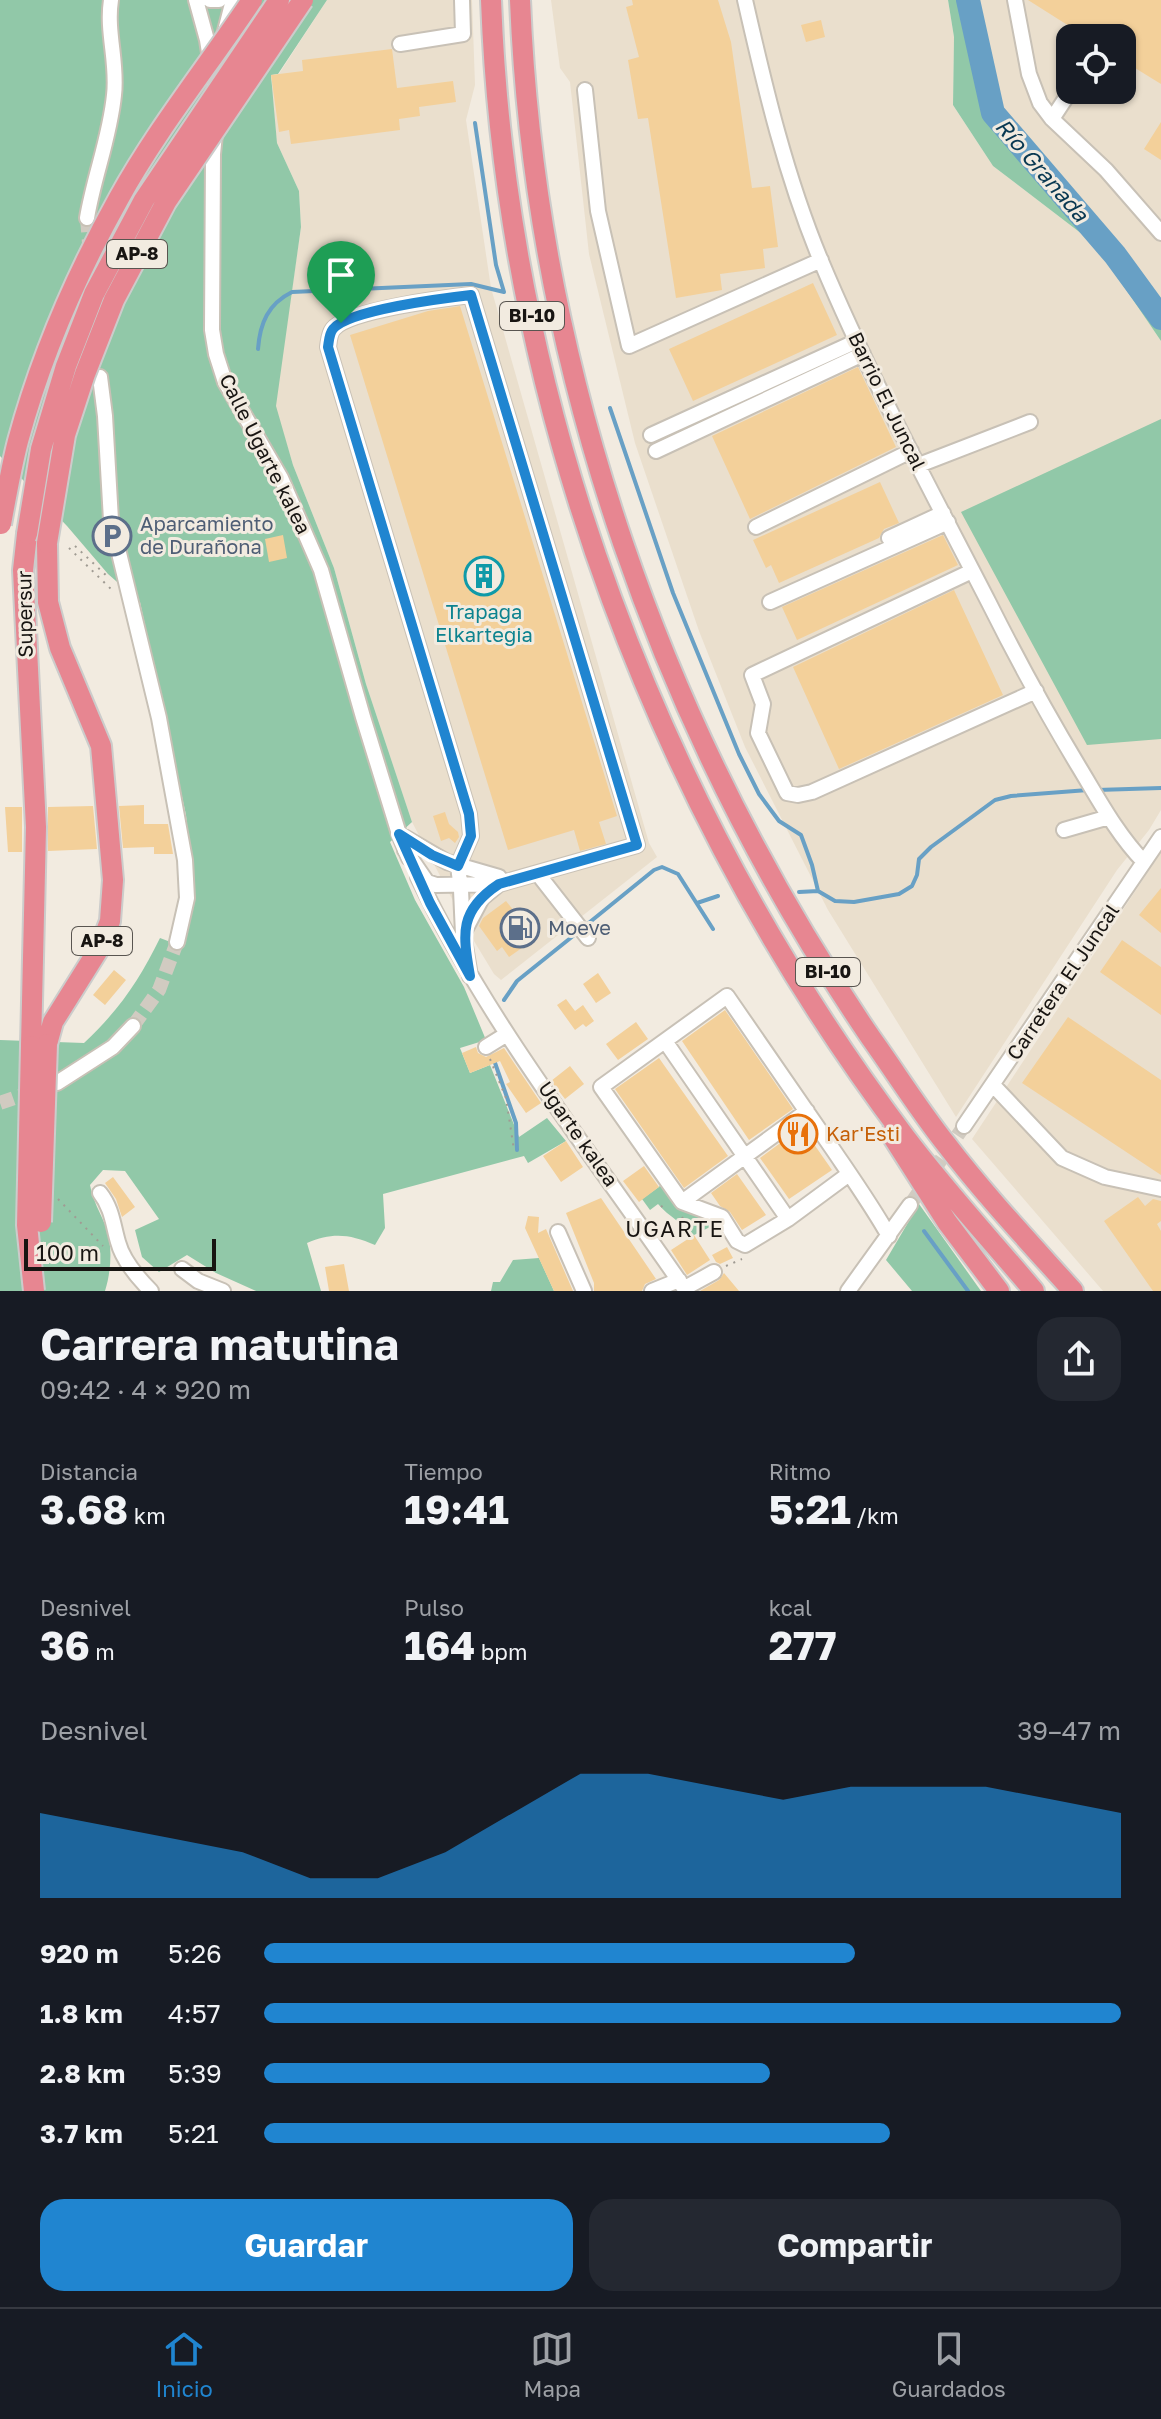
<!DOCTYPE html>
<html lang="es">
<head>
<meta charset="utf-8">
<style>
	body { margin:0; font-family:"Golos Text",sans-serif; background:#242831; color:#f1f3f6; height:100vh; display:flex; flex-direction:column; font-size:30px; white-space:nowrap }
	* { box-sizing:border-box; margin:0 }
	p { font-size:26px; color:#9ea1a6 }
	.icon { flex:none; width:44px; height:44px; fill:none; stroke:currentColor; stroke-width:2; stroke-linecap:round; stroke-linejoin:round }
	.map { position:relative; height:1291px; overflow:hidden }
	.drawer { display:flex; flex-direction:column; background:#171b24; flex:1 }
	.drawer>* { flex:none }
	.controls { position:absolute; left:1056px; top:24px; display:grid; gap:16px }
	.controls a { display:grid; place-items:center; width:80px; height:80px; border-radius:16px; background:#171b24; box-shadow:0 2px 6px #0004; font-size:40px }
	.scale { position:absolute; left:24px; bottom:20px; width:192px; box-sizing:border-box; padding-left:8px; border:4px solid #181512; border-top:0; font-size:22px; line-height:28px; white-space:nowrap; color:#181512; -webkit-text-stroke:6px #f2ebe0; paint-order:stroke }
	.pin { position:absolute; display:grid; place-items:center; width:68px; height:68px; color:#fff; margin:-82px -34px; border-radius:50% 50% 50% 0; rotate:-45deg; box-shadow:0 0 8px #0007 }
	.pin .icon { rotate:45deg }
	.round { display:grid; place-items:center; flex:none; width:84px; height:84px; border-radius:24px; background:#242831 }
	.summary { display:flex; align-items:center; justify-content:space-between; height:136px; padding:0 40px }
	h1 { font-size:44px; font-weight:700; line-height:60px }
	.metrics { display:grid; grid-template-columns:repeat(3,1fr); gap:12px; height:136px; padding:8px 40px }
	.metrics div { display:grid; align-content:center }
	.metrics b { font-size:40px; font-weight:700 }
	.metrics small { font-size:22px; font-weight:400 }
	.metrics p { font-size:22px }
	.chart { height:224px; padding:16px 40px }
	.chart p { display:flex; justify-content:space-between }
	.chart svg { width:100%; height:144px; margin-top:8px; fill:#2085d0; opacity:.7 }
	.button { display:flex; gap:16px; margin-top:auto; padding:16px 40px }
	.button a { flex:1; height:92px; border-radius:24px; background:#2085d0; color:#fff; font-size:32px; font-weight:700; line-height:92px; text-align:center }
	.button a+a { background:#242831; color:#f1f3f6 }
	ul { padding:0 40px; list-style:none; font-size:26px }
	li { display:grid; grid-template-columns:128px 96px 1fr; align-items:center; height:60px }
	li i { height:20px; border-radius:10px; background:#2085d0 }
	.dock { display:flex; justify-content:space-around; align-items:center; height:112px; border-top:2px solid #363941; background:#171b24; font-size:22px; color:#9ea1a6 }
	.dock a { display:grid; justify-items:center; gap:4px }
	.dock .active { color:#2085d0 }
	.map>svg:first-child { display:block }
	.built { fill:#eadfcd; fill-rule:evenodd }
	.green { fill:#91c8a8 }
	.lines { fill:none; stroke-linecap:round; stroke-linejoin:round }
	.stream { stroke:#68a0c5; stroke-width:4 }
	.river { stroke:#68a0c5; stroke-width:24 }
	.building { fill:#f3d09a }
	.minor-tunnel { stroke:#d1cbc1; stroke-width:14; stroke-dasharray:14 7; stroke-linecap:butt }
	.minor-casing { stroke:#c8c1b6; stroke-width:18 }
	.highway-casing { stroke:#cccccb; stroke-width:24 }
	.path { stroke:#a09b93; stroke-width:2; stroke-dasharray:2 6; stroke-linecap:butt }
	.minor { stroke:#fff; stroke-width:14 }
	.highway { stroke:#e78691; stroke-width:20 }
	.highway-bridge-casing { stroke:#cccccb; stroke-width:24; stroke-linecap:butt }
	.highway-bridge { stroke:#e78691; stroke-width:20 }
	.route-casing { stroke:#fff; stroke-width:16 }
	.route { stroke:#2085d0; stroke-width:10 }
	.labels { text-anchor:middle; stroke-width:6; stroke-linejoin:round; paint-order:stroke }
	.shield { fill:#f2ebe0; stroke:#595550; stroke-width:2 }
	.shield-label { font-size:18px; font-weight:bold; fill:#181512 }
	.street-label { font-size:20px; fill:#181512; stroke:#f2ebe0 }
	.service-label { font-size:20px; fill:#4e5e75; stroke:#f2ebe0; text-anchor:start }
	.culture-label { font-size:20px; fill:#0d838f; stroke:#f2ebe0 }
	.food-label { font-size:20px; fill:#c56008; stroke:#f2ebe0; text-anchor:start }
	.water-label { font-size:22px; font-style:italic; fill:#093952; stroke:#f2ebe0 }
	.neighbourhood-label { font-size:22px; letter-spacing:2px; fill:#181512; stroke:#f2ebe0 }
</style>
</head>
<body>
<div class="map">
<svg width="1161" height="1291" viewBox="0 0 1161 1291">
	<rect width="100%" height="100%" fill="#f2ebe0"/>
	<path class="built" d="M 327,0 L 472,0 L 475,85 L 466,120 L 491,288 L 649,843 L 657,857 L 501,980 L 494,974 L 474,941 L 412,822 L 366,684 L 334,568 L 293,465 L 275,406 L 301,227 L 299,191 L 277,143 L 271,86 Z
		M 551,0 L 948,0 L 954,37 L 953,105 L 993,166 L 1095,244 L 1161,341 L 1161,810 L 1149,830 L 1117,870 L 956,1117 L 828,910 L 745,747 L 699,631 L 635,443 L 589,254 L 570,82 L 560,68 Z
		M 974,0 L 1161,0 L 1161,306 L 1121,249 L 1003,115 ZM 1070,38 L 1122,38 L 1122,90 L 1070,90 Z
		M 1161,852 L 1161,1291 L 1103,1291 L 972,1139 Z"/>
	<path class="green" d="M 0,0 L 327,0 L 278,74 L 271,75 L 277,143 L 299,191 L 301,227 L 276,406 L 293,465 L 334,568 L 366,684 L 412,822 L 390,842 L 415,900 L 464,987 L 486,1040 L 460,1048 L 470,1073 L 490,1065 L 519,1137 L 547,1118 L 566,1141 L 528,1163 L 524,1156 L 383,1194 L 385,1228 L 375,1245 C 350,1234 332,1232 307,1243 L 321,1291 L 256,1291 L 216,1273 L 187,1255 L 159,1272 L 142,1257 L 135,1230 L 159,1219 L 125,1171 L 103,1170 L 90,1185 C 93,1201 100,1212 106,1227 C 113,1246 111,1272 105,1291 L 0,1291 L 0,1040 L 84,1043 C 119,1010 139,981 160,938 L 181,946 L 190,856 L 186,815 L 140,602 L 108,574 L 67,526 L 0,456 Z
		M 948,0 L 974,0 L 1003,115 L 1122,249 L 1161,306 L 1161,341 L 1095,244 L 993,166 L 953,105 L 954,37 Z
		M 1161,419 L 1161,739 L 1087,745 L 961,512 Z
		M 660,1186 L 683,1211 L 716,1224 L 694,1235 C 683,1223 669,1217 658,1204 L 650,1210 L 642,1199 Z
		M 919,1204 L 981,1291 L 912,1291 L 886,1260 Z
		M 539,1258 L 554,1291 L 491,1291 L 493,1282 L 500,1282 L 513,1260 Z"/>
	<g class="lines">
		<path class="stream" d="M 258,349 C 260,323 268,304 292,292 L 471,284 L 504,292 L 496,265 L 475,123
			M 610,408 L 673,593 L 739,754 L 759,794 L 779,821 L 801,835 L 812,865 L 818,891
			M 1097,790 L 1161,788
			M 799,892 L 818,891 L 835,901 L 854,902 L 899,894 L 912,886 L 917,875 L 919,859 L 931,847 L 995,800 L 1011,796 L 1088,790
			M 697,903 L 718,896
			M 585,926 L 654,870 L 662,867 L 678,874 L 713,929
			M 504,1000 L 517,981 L 578,932
			M 494,1060 L 516,1123 L 517,1150
			M 924,1231 L 968,1291"/>
		<path class="river" d="M 968,0 L 993,113 L 1115,255 L 1161,318"/>
	</g>
	<path class="building" d="M 632,0 L 718,0 L 731,42 L 752,188 L 770,186 L 778,247 L 763,249 L 765,268 L 720,274 L 722,290 L 676,298 L 648,118 L 638,119 L 628,60 L 639,57 L 626,7 L 633,5 Z
		M 1028,0 L 1161,0 L 1161,84 L 1122,60 L 1122,38 L 1088,38 Z
		M 821,20 L 825,37 L 806,42 L 801,25 Z
		M 392,49 L 397,88 L 453,81 L 456,102 L 419,107 L 420,116 L 399,119 L 400,130 L 291,144 L 289,130 L 279,132 L 271,75 L 303,71 L 302,60 Z
		M 1161,122 L 1161,160 L 1144,149 Z
		M 813,283 L 837,335 L 693,401 L 669,349 Z
		M 460,306 L 617,816 L 599,822 L 606,844 L 580,851 L 574,830 L 508,850 L 350,335 L 428,311 Z
		M 858,367 L 896,447 L 750,519 L 712,436 Z
		M 880,482 L 899,523 L 884,529 L 879,538 L 779,583 L 771,565 L 766,568 L 753,540 Z
		M 283,535 L 287,558 L 269,562 L 265,539 Z
		M 943,535 L 958,565 L 797,640 L 782,607 Z
		M 954,590 L 1003,695 L 839,769 L 793,667 Z
		M 144,805 L 144,824 L 168,824 L 173,854 L 154,854 L 154,847 L 123,848 L 119,806 Z
		M 93,806 L 97,849 L 48,851 L 48,807 Z
		M 5,807 L 22,807 L 22,852 L 8,852 Z
		M 445,812 L 449,824 L 458,832 L 459,837 L 455,843 L 449,838 L 441,841 L 433,816 Z
		M 1161,888 L 1161,933 L 1139,915 Z
		M 506,901 L 536,938 L 509,957 L 502,947 L 497,951 L 479,926 L 483,918 Z
		M 1122,940 L 1161,967 L 1161,1015 L 1100,972 Z
		M 114,970 L 126,980 L 105,1005 L 93,995 Z
		M 598,973 L 611,993 L 596,1003 L 583,984 Z
		M 566,999 L 575,1011 L 583,1005 L 594,1021 L 586,1027 L 583,1024 L 575,1030 L 557,1005 Z
		M 725,1010 L 793,1109 L 749,1140 L 682,1041 Z
		M 1068,1017 L 1161,1080 L 1161,1175 L 1022,1083 Z
		M 636,1022 L 648,1039 L 618,1060 L 606,1044 Z
		M 476,1047 L 478,1053 L 486,1057 L 504,1048 L 541,1103 L 526,1113 L 506,1084 L 510,1082 L 500,1061 L 470,1073 L 462,1053 Z
		M 659,1058 L 728,1156 L 684,1188 L 615,1089 Z
		M 570,1066 L 584,1084 L 565,1099 L 551,1081 Z
		M 802,1127 L 832,1170 L 789,1199 L 760,1158 Z
		M 566,1141 L 583,1167 L 561,1182 L 543,1156 Z
		M 644,1166 L 659,1187 L 639,1202 L 623,1181 Z
		M 737,1174 L 766,1215 L 742,1230 L 730,1212 L 720,1206 L 711,1193 Z
		M 113,1177 L 135,1207 L 122,1217 L 116,1199 L 105,1183 Z
		M 1138,1197 L 1145,1206 L 1153,1199 L 1161,1201 L 1161,1221 L 1157,1224 L 1161,1231 L 1161,1291 L 1153,1291 L 1104,1221 Z
		M 601,1198 L 656,1279 L 645,1284 L 642,1291 L 594,1291 L 594,1283 L 566,1213 Z
		M 528,1216 L 539,1217 L 538,1233 L 546,1229 L 573,1291 L 554,1291 L 525,1228 Z
		M 694,1235 L 710,1260 L 687,1275 L 671,1250 Z
		M 727,1247 L 733,1258 L 720,1264 L 716,1262 L 712,1255 Z
		M 344,1264 L 349,1291 L 329,1291 L 325,1267 Z
		M 724,1273 L 739,1291 L 700,1291 L 719,1280 Z"/>
	<g class="lines">
		<path class="minor-tunnel" d="M 87,218 L 93,293
			M 133,1026 L 159,990 L 177,942
			M 0,1103 L 37,1090
			M 910,1205 L 964,1126"/>
		<defs>
			<path id="minor" d="M 196,0 L 207,40 L 216,97
				M 210,0 L 219,0
				M 745,0 C 765,88 786,177 821,261 C 870,378 931,490 989,603 C 1017,659 1047,714 1079,767 C 1099,800 1117,834 1144,862
				M 1015,0 L 1029,74 L 1040,103 L 1052,119 L 1106,170 L 1161,233
				M 224,35 L 233,0
				M 400,44 L 463,34 L 462,0
				M 585,90 L 598,211 L 629,346 L 821,260
				M 1052,119 L 1071,90
				M 215,134 L 213,154 L 212,330 L 216,354 L 225,382 L 281,478 L 321,570 L 363,717 L 399,834 L 409,858
				M 87,218 C 94,176 110,137 114,95 C 118,63 106,32 111,0
				M 100,377 L 105,416 L 111,520 L 159,718 L 185,860 L 187,898 L 177,942
				M 651,435 L 857,341
				M 656,451 L 863,354
				M 919,465 L 1030,422
				M 756,527 L 911,451
				M 889,538 L 943,513
				M 972,571 L 752,675 L 763,704 L 758,733 L 787,793 L 798,795 L 812,792 L 1036,691
				M 770,602 L 948,522
				M 1064,830 L 1109,817
				M 399,834 L 447,862 L 499,877
				M 405,850 L 427,882 L 436,885 L 499,884 L 637,845 L 471,295 C 445,298 349,310 333,329 C 329,334 329,341 328,347 L 469,814 L 471,836 L 458,866 L 461,890 L 463,934 L 470,976
				M 538,874 L 588,938
				M 418,877 C 489,1026 594,1156 686,1291
				M 465,930 L 482,898 L 499,884
				M 665,1041 L 788,1219
				M 486,1047 L 507,1034
				M 57,1083 L 113,1047 L 133,1026
				M 993,1085 L 1062,1158 L 1105,1177 L 1161,1189
				M 964,1126 L 1161,837
				M 849,1174 L 788,1219 L 745,1245 L 737,1241 L 722,1217 L 682,1202 L 601,1087 L 727,996 L 834,1151 C 853,1179 872,1206 889,1236
				M 100,1193 C 112,1208 113,1225 118,1242 C 123,1261 138,1278 151,1291
				M 682,1202 L 807,1111
				M 558,1232 L 584,1291
				M 182,1269 L 198,1281 L 223,1291
				M 685,1288 L 714,1272
				M 652,1291 L 679,1280
				M 848,1291 L 910,1205"/>
			<path id="highway" d="M 491,0 C 506,408 660,811 905,1137 C 945,1190 991,1240 1034,1291
				M 520,0 C 535,370 663,733 871,1038 C 896,1073 919,1110 946,1144 C 985,1195 1030,1243 1073,1291
				M 27,534 L 23,570 L 36,827 L 31,1046
				M 47,1044 L 53,1022 L 100,947 L 110,921 L 113,880 L 101,746 L 60,648 L 48,602 L 47,543
				M 891,1134 L 947,1222 L 999,1291"/>
		</defs>
		<use href="#minor" class="minor-casing"/>
		<use href="#highway" class="highway-casing"/>
		<path class="path" d="M 75,546 L 110,579
			M 69,548 L 113,591
			M 490,1059 L 506,1098 L 514,1150
			M 58,1199 L 103,1246
			M 661,1207 L 667,1202
			M 682,1217 L 689,1229
			M 726,1266 L 742,1259"/>
		<use href="#minor" class="minor"/>
		<use href="#highway" class="highway"/>
		<defs>
			<path id="highway-bridge" d="M 1,524 C 6,497 11,468 18,441 C 41,356 76,275 119,198 C 157,129 208,66 252,0
				M 27,534 L 41,449 L 66,366 L 94,294 L 144,200 L 279,0
				M 47,543 L 65,435 L 85,374 L 114,300 L 166,202 L 303,0
				M 31,1046 L 27,1225 L 34,1291
				M 41,1222 L 47,1044"/>
		</defs>
		<use href="#highway-bridge" class="highway-bridge-casing"/>
		<use href="#highway-bridge" class="highway-bridge"/>
	</g>
	<g class="lines">
		<defs>
			<path id="route" d="M 471,295 L 637,845 L 499,884 C 458,911 463,935 470,976 L 430,903 L 399,834 L 432,855 L 458,866 L 471,836 L 469,814 L 328,347 C 329,341 329,334 333,329 C 348,310 445,298 471,295 Z"/>
		</defs>
		<use href="#route" class="route-casing"/>
		<use href="#route" class="route"/>
	</g>
	<defs>
		<symbol id="parking-ring" viewBox="-11 -11 22 22"><circle r="9.5" fill="#f2ebe0" stroke="#5c6f8a" stroke-width="1.5"/><path d="M-3.5-5.5H1a3.5 3.5 0 0 1 0 7H-1V5.5H-3.5ZM-1-3.4V-.6H.8a1.4 1.4 0 0 0 0-2.8Z" fill="#5c6f8a"/></symbol>
		<symbol id="building-ring" viewBox="-11 -11 22 22"><circle r="9.5" fill="#f2ebe0" stroke="#0f9aa8" stroke-width="1.5"/><path d="M-4-6H4V6H1V3H-1V6H-4ZM-2.5-4.3h1.7v1.8h-1.7ZM.8-4.3h1.7v1.8H.8ZM-2.5-1h1.7V.8h-1.7ZM.8-1h1.7V.8H.8Z" fill="#0f9aa8"/></symbol>
		<symbol id="fuel-ring" viewBox="-11 -11 22 22"><circle r="9.5" fill="#f2ebe0" stroke="#5c6f8a" stroke-width="1.5"/><path d="M-5.5-6h7V0h2V4h1.3V-2.5L3-4.5l.8-.8L6-3V5H2.5V1h-1V6h-7ZM-4.2-4.7v3.2H.2V-4.7Z" fill="#5c6f8a"/></symbol>
		<symbol id="restaurant-ring" viewBox="-11 -11 22 22"><circle r="9.5" fill="#f2ebe0" stroke="#e8710a" stroke-width="1.5"/><path d="M-5-6h1v4h1v-4h1v4h1v-4h1v5L-1.5 .5V6h-2V.5L-5-1ZM5-6V6H3V1.5H1.5Q1.5-4 5-6Z" fill="#e8710a"/></symbol>
	</defs>
	<g fill-rule="evenodd">
		<use href="#parking-ring" x="90" y="514" width="44" height="44"/>
		<use href="#building-ring" x="462" y="554" width="44" height="44"/>
		<use href="#fuel-ring" x="498" y="906" width="44" height="44"/>
		<use href="#restaurant-ring" x="776" y="1112" width="44" height="44"/>
	</g>
	<g class="labels">
		<g class="shield">
			<rect x="107" y="240" width="60" height="28" rx="6"/>
			<rect x="500" y="302" width="64" height="28" rx="6"/>
			<rect x="72" y="927" width="60" height="28" rx="6"/>
			<rect x="796" y="958" width="64" height="28" rx="6"/>
		</g>
		<g class="shield-label">
			<text x="137" y="260">AP-8</text>
			<text x="532" y="322">BI-10</text>
			<text x="102" y="947">AP-8</text>
			<text x="828" y="978">BI-10</text>
		</g>
		<g class="street-label">
			<text transform="translate(887 401) rotate(64)" y="7">Barrio El Juncal</text>
			<text transform="translate(265 454) rotate(63)" y="7">Calle Ugarte kalea</text>
			<text transform="translate(25 614) rotate(-91)" y="7">Supersur</text>
			<text transform="translate(1063 982) rotate(-56)" y="7">Carretera El Juncal</text>
			<text transform="translate(578 1134) rotate(55)" y="7">Ugarte kalea</text>
		</g>
		<g class="service-label">
			<text x="140" y="531">Aparcamiento<tspan x="140" dy="23">de Durañona</tspan></text>
			<text x="548" y="935">Moeve</text>
		</g>
		<g class="culture-label">
			<text x="484" y="619">Trapaga<tspan x="484" dy="23">Elkartegia</tspan></text>
		</g>
		<g class="food-label">
			<text x="826" y="1141">Kar'Esti</text>
		</g>
		<g class="water-label">
			<text transform="translate(1042 170) rotate(49)" y="8">Río Granada</text>
		</g>
		<g class="neighbourhood-label">
			<text x="675" y="1237">UGARTE</text>
		</g>
	</g>
</svg>
<div class="controls">
<a><svg class="icon" aria-label="locate" viewBox="0 0 24 24"><circle cx="12" cy="12" r="6"/><path d="M12 2v4M12 18v4M2 12h4M18 12h4"/></svg></a>
</div>
<div class="scale">100 m</div>
<div class="pin" style="left:341px;top:323px;background:#1e9e55"><svg class="icon" aria-label="arrive" viewBox="0 0 24 24"><path d="M6 21V4h12l-3 4 3 4H6"/></svg></div>
</div>
<section class="drawer">
<div class="summary"><div><h1>Carrera matutina</h1><p>09:42 · 4 × 920 m</p></div><a class="round"><svg class="icon" aria-label="share" viewBox="0 0 24 24"><path d="M12 15V3M7 8l5-5 5 5M5 13v7h14v-7"/></svg></a></div>
<div class="metrics">
<div><p>Distancia</p><b>3.68<small> km</small></b></div>
<div><p>Tiempo</p><b>19:41</b></div>
<div><p>Ritmo</p><b>5:21<small> /km</small></b></div>
</div>
<div class="metrics">
<div><p>Desnivel</p><b>36<small> m</small></b></div>
<div><p>Pulso</p><b>164<small> bpm</small></b></div>
<div><p>kcal</p><b>277</b></div>
</div>
<div class="chart"><p><span>Desnivel</span>39–47 m</p>
<svg viewBox="0 0 160 44" preserveAspectRatio="none"><path d="M0 44V18L10 22L20 26L30 30L40 38L50 38L60 30L70 18L80 6L90 6L100 10L110 14L120 10L130 10L140 10L150 14L160 18V44z"/></svg>
</div>
<ul>
<li><b>920 m</b>5:26<i style="width:69%"></i></li>
<li><b>1.8 km</b>4:57<i style="width:100%"></i></li>
<li><b>2.8 km</b>5:39<i style="width:59%"></i></li>
<li><b>3.7 km</b>5:21<i style="width:73%"></i></li>
</ul>
<div class="button"><a>Guardar</a><a>Compartir</a></div>
</section>
<nav class="dock">
<a class="active"><svg class="icon" aria-label="home" viewBox="0 0 24 24"><path d="M3 11l9-7 9 7M6 9v11h12V9"/></svg>Inicio</a>
<a><svg class="icon" aria-label="map" viewBox="0 0 24 24"><path d="M3 6l6-2 6 2 6-2v14l-6 2-6-2-6 2zM9 4v14M15 6v14"/></svg>Mapa</a>
<a><svg class="icon" aria-label="saved" viewBox="0 0 24 24"><path d="M7 4h10v16l-5-4-5 4z"/></svg>Guardados</a>
</nav>
</body>
</html>
